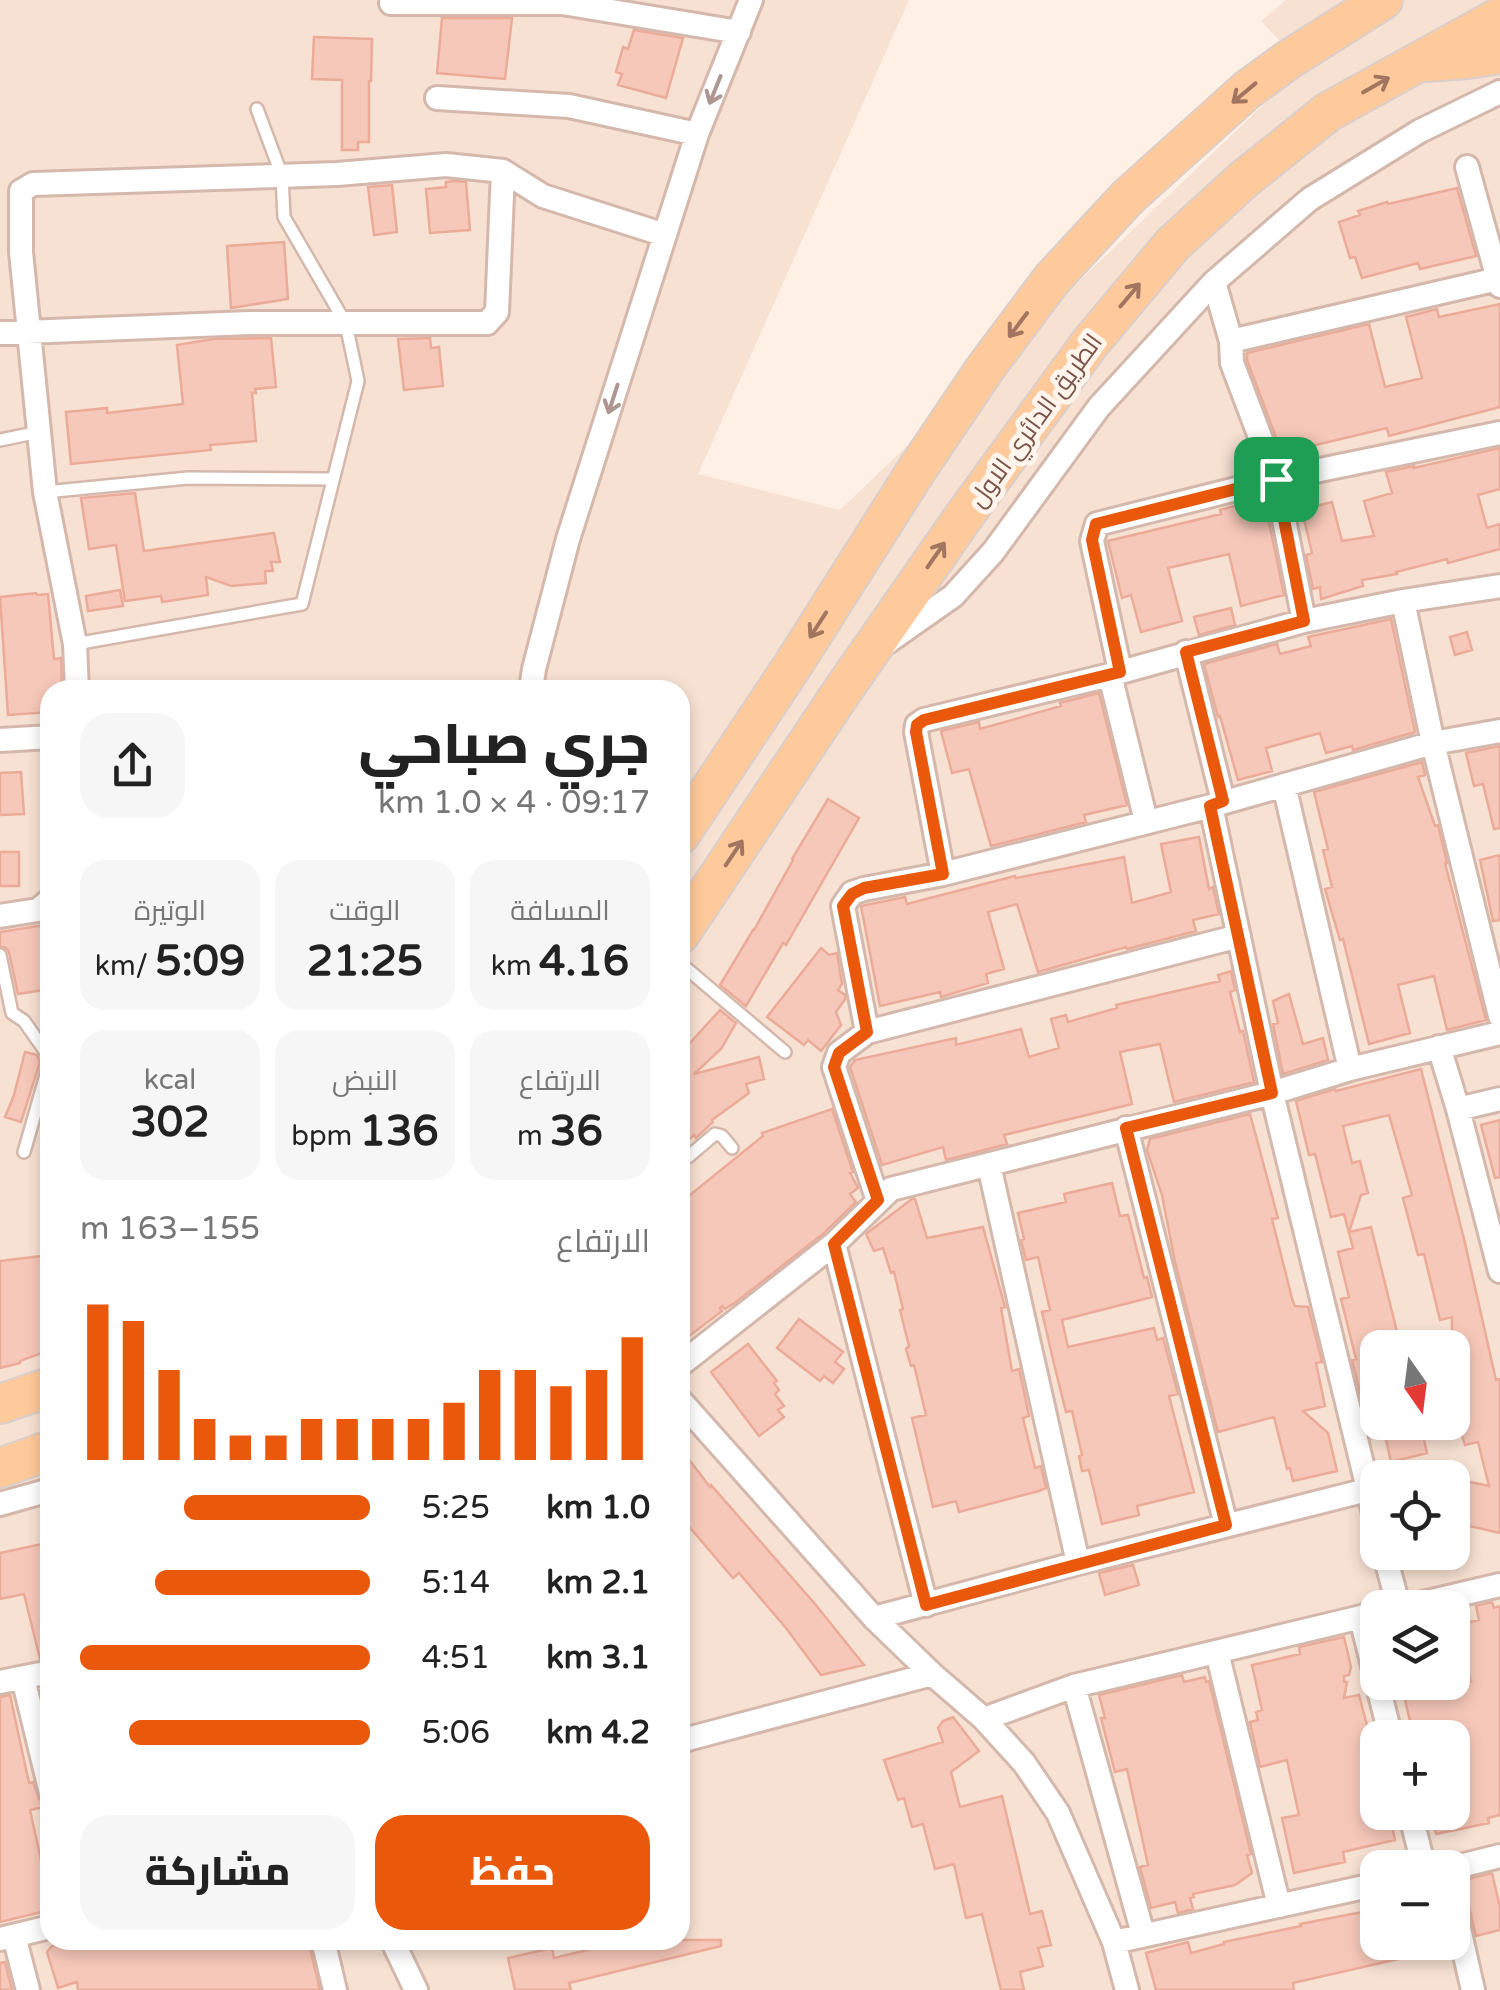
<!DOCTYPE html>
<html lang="ar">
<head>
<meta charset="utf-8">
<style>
	body { margin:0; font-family:"Varela Round",Cairo,sans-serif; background:#f6f6f6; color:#222; direction:rtl; height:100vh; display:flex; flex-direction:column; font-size:38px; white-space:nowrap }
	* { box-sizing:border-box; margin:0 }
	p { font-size:32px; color:#767676 }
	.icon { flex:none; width:55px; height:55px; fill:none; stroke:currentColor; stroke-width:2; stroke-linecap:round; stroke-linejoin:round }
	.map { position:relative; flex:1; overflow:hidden; direction:ltr }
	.panel { position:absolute; left:40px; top:680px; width:650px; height:1270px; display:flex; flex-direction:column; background:#fff; border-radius:30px; box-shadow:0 5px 15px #0003; direction:rtl }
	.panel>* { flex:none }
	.needle { width:65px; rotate:166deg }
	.fabs { position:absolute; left:1360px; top:1330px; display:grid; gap:20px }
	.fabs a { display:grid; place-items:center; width:110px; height:110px; border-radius:20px; background:#fff; box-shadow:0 5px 15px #0003; font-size:50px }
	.pin { position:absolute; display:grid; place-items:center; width:85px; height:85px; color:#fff; margin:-42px; border-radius:20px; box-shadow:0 5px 15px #0006 }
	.round { display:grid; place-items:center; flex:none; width:105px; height:105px; border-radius:30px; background:#f6f6f6 }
	.summary { display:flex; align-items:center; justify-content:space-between; height:170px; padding:0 40px }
	h1 { font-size:55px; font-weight:800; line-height:75px }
	.stats { display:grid; grid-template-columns:repeat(3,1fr); gap:15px; height:170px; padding:10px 40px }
	.stats div { display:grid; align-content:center; border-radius:25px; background:#f6f6f6; text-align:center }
	.stats b { font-size:42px; font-weight:800 }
	.stats small { font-size:28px; font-weight:400 }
	.stats p { font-size:28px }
	.chart { height:280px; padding:20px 40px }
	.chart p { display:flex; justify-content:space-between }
	.chart svg { width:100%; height:180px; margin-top:10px; stroke:#ea580c; stroke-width:6 }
	.action { display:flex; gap:20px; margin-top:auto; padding:20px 40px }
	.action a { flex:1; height:115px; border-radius:30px; background:#ea580c; color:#fff; font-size:40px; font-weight:800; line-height:115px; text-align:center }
	.action a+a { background:#f6f6f6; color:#222 }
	ul { padding:0 40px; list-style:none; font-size:32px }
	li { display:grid; grid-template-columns:160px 120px 1fr; align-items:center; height:75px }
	li i { height:25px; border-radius:12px; background:#ea580c }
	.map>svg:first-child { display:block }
	.residential { fill:#f7e1d2; fill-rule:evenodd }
	.building { fill:#f6c8b9; stroke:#ebab98; stroke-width:2.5 }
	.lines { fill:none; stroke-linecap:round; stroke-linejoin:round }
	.lane-casing { stroke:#d4b8ac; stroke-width:16 }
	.street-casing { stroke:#d4b8ac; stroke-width:28 }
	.primary-casing { stroke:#dacecb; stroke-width:42 }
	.lane { stroke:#fff; stroke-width:11 }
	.street { stroke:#fff; stroke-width:22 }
	.primary { stroke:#ffca9b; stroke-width:38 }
	.oneway { stroke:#a27560 }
	.oneway2 { stroke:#af9791 }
	.route-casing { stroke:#fff; stroke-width:20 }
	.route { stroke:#ea580c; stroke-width:12 }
	.labels { text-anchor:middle; stroke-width:10; stroke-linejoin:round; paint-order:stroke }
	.street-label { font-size:25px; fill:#7a5147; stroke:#fff5ed }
</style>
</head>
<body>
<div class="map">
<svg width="1500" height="1990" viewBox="0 0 1500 1990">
	<rect width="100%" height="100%" fill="#fef0e4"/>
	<path class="residential" d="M 0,0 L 909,0 L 698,474 L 840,510 L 1304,66 L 1261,21 L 1286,0 L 1500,0 L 1500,1990 L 0,1990 ZM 50,690 L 680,690 L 680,1940 L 50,1940 ZM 1378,1348 L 1452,1348 L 1452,1422 L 1378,1422 ZM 1378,1478 L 1452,1478 L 1452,1552 L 1378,1552 ZM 1378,1608 L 1452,1608 L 1452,1682 L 1378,1682 ZM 1378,1738 L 1452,1738 L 1452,1812 L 1378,1812 ZM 1378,1868 L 1452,1868 L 1452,1942 L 1378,1942 Z"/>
	<path class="building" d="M 442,18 L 512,18 L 505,79 L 437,73 Z
		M 634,30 L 683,38 L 666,98 L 618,85 L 622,74 L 616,72 L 623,47 L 628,49 Z
		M 314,37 L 372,39 L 371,81 L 369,81 L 369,142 L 358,142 L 358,150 L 342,150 L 342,80 L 312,79 Z
		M 456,181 L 466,182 L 470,230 L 430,233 L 426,189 L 446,187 L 446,182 Z
		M 392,185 L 397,232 L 374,235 L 368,187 Z
		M 1457,188 L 1476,256 L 1420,269 L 1418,263 L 1362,278 L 1355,257 L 1350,258 L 1339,222 L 1360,215 L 1358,211 L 1387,202 L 1388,204 Z
		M 284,242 L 288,299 L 231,308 L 227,246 Z
		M 1500,304 L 1500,407 L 1389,436 L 1387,428 L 1282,453 L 1247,360 L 1247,353 L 1369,324 L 1385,387 L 1422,378 L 1406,317 L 1437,309 L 1439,317 Z
		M 271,338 L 276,387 L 255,389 L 256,393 L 252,393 L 256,441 L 210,445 L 211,450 L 71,464 L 66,412 L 107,408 L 107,413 L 183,404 L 177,345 L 213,339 Z
		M 430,338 L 431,348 L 439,347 L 443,386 L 404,390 L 398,339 Z
		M 1500,448 L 1500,489 L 1478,495 L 1487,528 L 1500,524 L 1500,549 L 1448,563 L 1447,559 L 1396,572 L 1397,574 L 1362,580 L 1363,586 L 1321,599 L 1320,587 L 1313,589 L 1306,555 L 1312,553 L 1297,490 L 1311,487 L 1316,506 L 1332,502 L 1342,541 L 1374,536 L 1364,501 L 1392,493 L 1386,472 L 1414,466 L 1414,468 Z
		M 135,493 L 144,551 L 274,533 L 280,562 L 271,562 L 273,571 L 265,571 L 266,583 L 231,586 L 206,577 L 208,595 L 162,602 L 161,596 L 125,601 L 116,545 L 89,549 L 81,498 Z
		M 1264,498 L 1284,595 L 1241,606 L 1229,554 L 1168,568 L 1182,621 L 1141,632 L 1131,595 L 1122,598 L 1108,541 L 1221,514 L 1220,510 Z
		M 120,590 L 123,606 L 88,611 L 86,596 Z
		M 36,593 L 37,595 L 48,594 L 54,659 L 61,658 L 62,690 L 50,690 L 50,712 L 8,715 L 0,597 Z
		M 1231,608 L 1235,625 L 1199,635 L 1194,617 Z
		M 1391,619 L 1415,732 L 1353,750 L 1352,746 L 1326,753 L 1320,733 L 1266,748 L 1272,771 L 1238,780 L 1220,716 L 1218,717 L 1204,664 L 1277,644 L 1280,654 L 1311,646 L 1308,637 Z
		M 1467,632 L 1472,650 L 1455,655 L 1450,637 Z
		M 1099,693 L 1127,805 L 1084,815 L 1086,822 L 991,846 L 969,769 L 952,773 L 941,731 L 979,722 L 980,729 L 1061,706 L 1060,703 Z
		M 1500,746 L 1500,828 L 1494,829 L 1483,784 L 1474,786 L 1466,753 Z
		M 1422,762 L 1425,775 L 1418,777 L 1435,826 L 1438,825 L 1447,863 L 1445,863 L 1486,1020 L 1447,1030 L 1434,976 L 1398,985 L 1410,1033 L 1369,1044 L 1343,939 L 1340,940 L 1325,889 L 1332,887 L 1323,850 L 1328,849 L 1314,792 Z
		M 21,772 L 24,814 L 0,815 L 0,773 Z
		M 828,799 L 859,818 L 786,945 L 783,943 L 746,1006 L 720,985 L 753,930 L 754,930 L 793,860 L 792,859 Z
		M 1199,837 L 1209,889 L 1213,887 L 1219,914 L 1193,920 L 1196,931 L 1127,949 L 1126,947 L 1038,972 L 1017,904 L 988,912 L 1004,969 L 986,974 L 988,983 L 941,997 L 940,992 L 880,1006 L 861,906 L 905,897 L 907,904 L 1015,876 L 1016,878 L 1124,857 L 1132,903 L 1171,892 L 1161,844 Z
		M 0,852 L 19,852 L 19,886 L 0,886 Z
		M 1500,855 L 1500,920 L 1493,921 L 1480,860 Z
		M 45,925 L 50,953 L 50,989 L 18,994 L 9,952 L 6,948 L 0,946 L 0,932 Z
		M 821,948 L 829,955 L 837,953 L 842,984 L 838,990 L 845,995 L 845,999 L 836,1012 L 841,1025 L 821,1051 L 808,1040 L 804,1045 L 767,1017 Z
		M 1231,971 L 1235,990 L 1230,992 L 1240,1032 L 1243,1031 L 1254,1082 L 1174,1102 L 1160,1044 L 1120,1052 L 1132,1104 L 1004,1135 L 1007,1144 L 946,1160 L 943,1147 L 882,1165 L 850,1067 L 855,1060 L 956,1038 L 956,1045 L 1021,1029 L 1029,1057 L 1059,1048 L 1051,1019 L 1066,1015 L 1068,1022 L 1117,1008 L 1116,1005 L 1220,981 L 1218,975 Z
		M 1289,994 L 1303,1044 L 1323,1038 L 1328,1060 L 1283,1074 L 1273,1024 L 1278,1023 L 1273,1001 Z
		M 720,1010 L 736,1023 L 721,1049 L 694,1074 L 759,1057 L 764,1079 L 746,1084 L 749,1093 L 712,1120 L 713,1122 L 696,1138 L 694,1135 L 680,1147 L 680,1054 Z
		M 25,1052 L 37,1055 L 40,1062 L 21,1122 L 5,1117 L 14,1095 Z
		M 1421,1069 L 1464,1239 L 1496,1380 L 1500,1379 L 1500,1533 L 1452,1522 L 1452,1478 L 1489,1486 L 1478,1442 L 1465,1445 L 1452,1403 L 1452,1317 L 1440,1320 L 1424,1254 L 1418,1255 L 1403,1198 L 1412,1195 L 1389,1115 L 1343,1126 L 1352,1163 L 1360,1161 L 1368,1193 L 1361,1195 L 1349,1232 L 1371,1227 L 1401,1348 L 1378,1348 L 1378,1409 L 1365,1412 L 1352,1360 L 1356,1359 L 1341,1299 L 1349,1297 L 1338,1252 L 1353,1248 L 1344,1214 L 1331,1217 L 1315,1154 L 1309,1155 L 1296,1101 L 1335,1089 L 1336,1091 Z
		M 832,1109 L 853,1172 L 850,1173 L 858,1188 L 850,1194 L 856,1202 L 824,1233 L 736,1302 L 725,1309 L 722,1306 L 720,1308 L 722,1311 L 680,1343 L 680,1203 L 763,1136 L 762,1133 Z
		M 1250,1114 L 1278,1218 L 1272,1219 L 1293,1302 L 1295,1306 L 1308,1307 L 1322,1362 L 1316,1363 L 1325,1406 L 1303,1411 L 1328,1433 L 1337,1471 L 1293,1481 L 1290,1468 L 1287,1469 L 1274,1417 L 1218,1432 L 1175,1262 L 1162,1195 L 1147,1150 L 1150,1139 Z
		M 1500,1120 L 1500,1177 L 1495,1178 L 1481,1125 Z
		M 1112,1183 L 1120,1216 L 1128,1215 L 1144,1278 L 1147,1277 L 1152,1297 L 1062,1320 L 1068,1347 L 1154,1328 L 1157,1340 L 1163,1338 L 1178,1394 L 1169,1396 L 1194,1492 L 1137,1506 L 1139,1515 L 1102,1524 L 1089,1470 L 1082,1471 L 1079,1456 L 1082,1455 L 1072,1411 L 1066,1412 L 1054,1364 L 1042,1312 L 1050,1310 L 1038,1257 L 1026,1260 L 1021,1240 L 1024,1239 L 1018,1213 L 1066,1202 L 1064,1194 Z
		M 912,1199 L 915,1199 L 927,1238 L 983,1227 L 1005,1307 L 1001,1308 L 1012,1371 L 1019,1369 L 1023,1387 L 1029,1416 L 1023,1418 L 1035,1468 L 1041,1466 L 1046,1488 L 1039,1491 L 959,1512 L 956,1501 L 933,1507 L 912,1418 L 926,1415 L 914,1365 L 911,1366 L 906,1349 L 909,1346 L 900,1310 L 903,1309 L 894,1272 L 891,1273 L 883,1248 L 874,1251 L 866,1234 Z
		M 42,1256 L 44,1272 L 50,1270 L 50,1350 L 20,1361 L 20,1363 L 0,1368 L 0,1261 Z
		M 799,1319 L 843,1352 L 835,1362 L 844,1369 L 833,1383 L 824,1376 L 820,1381 L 777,1348 Z
		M 748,1344 L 777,1381 L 774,1383 L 779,1390 L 775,1394 L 784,1406 L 778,1410 L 784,1417 L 759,1436 L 711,1372 Z
		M 1382,1422 L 1420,1422 L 1427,1453 L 1391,1462 Z
		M 680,1448 L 710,1487 L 711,1485 L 815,1604 L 864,1665 L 821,1675 L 786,1628 L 739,1573 L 733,1578 L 680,1516 Z
		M 42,1544 L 50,1581 L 50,1657 L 40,1659 L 24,1594 L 0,1599 L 0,1553 Z
		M 1133,1565 L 1139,1585 L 1105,1595 L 1099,1573 Z
		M 1492,1602 L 1494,1608 L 1500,1606 L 1500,1815 L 1488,1818 L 1489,1823 L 1436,1834 L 1432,1812 L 1452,1812 L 1452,1738 L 1414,1738 L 1402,1687 L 1420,1682 L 1471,1682 L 1463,1649 L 1457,1650 L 1452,1626 L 1479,1620 L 1476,1606 Z
		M 1344,1637 L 1351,1667 L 1349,1675 L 1344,1676 L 1344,1682 L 1347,1682 L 1344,1698 L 1359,1695 L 1374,1752 L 1378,1751 L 1378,1812 L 1389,1812 L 1395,1840 L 1343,1852 L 1345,1862 L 1294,1873 L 1282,1818 L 1299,1815 L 1287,1760 L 1260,1767 L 1250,1722 L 1258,1720 L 1256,1712 L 1262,1710 L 1252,1665 L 1300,1654 L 1299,1647 Z
		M 1182,1675 L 1184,1682 L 1205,1677 L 1206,1682 L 1209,1681 L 1251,1854 L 1247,1855 L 1252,1873 L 1235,1885 L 1193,1894 L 1194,1897 L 1190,1898 L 1193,1909 L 1178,1913 L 1175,1902 L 1151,1908 L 1140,1867 L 1148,1865 L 1127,1769 L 1115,1772 L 1101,1718 L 1105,1718 L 1099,1695 Z
		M 10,1695 L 29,1783 L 33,1782 L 39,1799 L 49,1804 L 49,1806 L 30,1810 L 41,1860 L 50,1858 L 50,1910 L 0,1922 L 0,1697 Z
		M 953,1717 L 979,1751 L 951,1772 L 960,1807 L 1002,1796 L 1030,1914 L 1042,1911 L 1051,1945 L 1038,1948 L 1043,1966 L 1020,1972 L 1024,1990 L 1001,1990 L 982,1914 L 966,1918 L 954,1864 L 935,1869 L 923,1824 L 912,1827 L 904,1798 L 898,1800 L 884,1760 L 943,1742 L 938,1728 L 943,1721 Z
		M 1492,1873 L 1500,1907 L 1500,1930 L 1476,1936 L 1466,1894 L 1462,1887 L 1452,1883 Z
		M 1378,1909 L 1378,1942 L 1442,1942 L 1442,1949 L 1293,1983 L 1294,1990 L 1156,1990 L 1146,1953 L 1188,1942 L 1191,1953 L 1224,1944 L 1224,1942 L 1301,1926 L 1300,1924 Z
		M 75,1940 L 308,1940 L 320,1990 L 78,1990 L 77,1982 L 58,1988 L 47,1952 L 52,1946 Z
		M 630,1940 L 721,1940 L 721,1946 L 569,1983 L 571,1990 L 515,1990 L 508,1958 L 552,1948 L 554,1958 Z
		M 5,1962 L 12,1990 L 0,1990 L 0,1963 Z"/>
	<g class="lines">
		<defs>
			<path id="lane" d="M 0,440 L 39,432
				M 45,492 L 188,478 L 333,479
				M 75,644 L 302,604 L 358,381 L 346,324 L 284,217 L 282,176 L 257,109
				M 0,955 L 12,1013 L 24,1021 L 50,1058
				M 680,963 L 785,1052
				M 24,1152 L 50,1061
				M 680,1160 L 688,1157 L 715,1134 L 722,1136 L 732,1148"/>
			<path id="street" d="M 391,3 L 562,3 L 739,32
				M 437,98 L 569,106 L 697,134
				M 1467,167 L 1498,279
				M 1214,282 L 1231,341 L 1498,279 L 1500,286
				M 0,333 L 249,323 L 487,323 L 497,312 L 503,171
				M 1231,341 L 1232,363 L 1276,479 L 1304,621
				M 1403,601 L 1433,743 L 1500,1016
				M 886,643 L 953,596 L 993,552 L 1099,407 L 1214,282 L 1310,199 L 1420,131 L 1500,92
				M 1186,652 L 1223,801
				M 1120,671 L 1092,541 L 1097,524 L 1276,479 L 1500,433
				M 1110,675 L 1146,821
				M 77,690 L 75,644 L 45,492 L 21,252 L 21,191 L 33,184 L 337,174 L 446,165 L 503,171 L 543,196 L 665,235
				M 531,690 L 534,669 L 568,539 L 697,134 L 751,0
				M 0,740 L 50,737
				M 1284,785 L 1350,1069
				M 1211,806 L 1272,1093 L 1378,1530
				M 943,874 L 916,732 L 917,725 L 924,720 L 1110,675 L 1304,621 L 1403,601 L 1500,586
				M 0,916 L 38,910 L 50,900
				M 867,1032 L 1239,936
				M 1439,1047 L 1458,1109 L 1500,1271
				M 1458,1109 L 1500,1099
				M 1126,1128 L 1226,1525
				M 989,1165 L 1078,1563
				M 878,1201 L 834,1067 L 839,1053 L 867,1032 L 843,906 L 852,893 L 864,889 L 943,874 L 1211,806 L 1433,743 L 1500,731
				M 834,1244 L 926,1605
				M 680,1365 L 834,1244 L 891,1189 L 1272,1093 L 1350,1069 L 1500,1033
				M 680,1400 L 874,1618 L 932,1674 L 984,1719 L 1024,1763 L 1058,1813 L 1114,1942 L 1127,1990
				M 0,1504 L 50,1490
				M 1384,1552 L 1399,1608
				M 1402,1608 L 1500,1585
				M 874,1618 L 1078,1563 L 1367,1490
				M 1361,1618 L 1391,1738
				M 1217,1652 L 1279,1906
				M 23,1678 L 50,1789
				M 0,1682 L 50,1672
				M 1074,1686 L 1143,1934
				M 984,1719 L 1074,1686 L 1378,1613
				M 680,1741 L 932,1674
				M 1410,1812 L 1424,1868
				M 1452,1868 L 1500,1856
				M 1452,1898 L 1473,1990
				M 14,1936 L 28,1990
				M 0,1939 L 50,1927
				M 323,1940 L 335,1990
				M 392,1940 L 416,1990
				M 1114,1942 L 1378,1884"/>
			<path id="primary" d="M 1427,62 L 1467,59 L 1500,54
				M 680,835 L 793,665 L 916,471 L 984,370 L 1052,279 L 1128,197 L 1247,90 L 1288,60 L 1383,0
				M 680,934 L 843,690 L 962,519 L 1090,343 L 1173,244 L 1243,180 L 1328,112 L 1500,17
				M 0,1404 L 50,1387
				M 0,1468 L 50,1450"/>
		</defs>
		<use href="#lane" class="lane-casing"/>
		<use href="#street" class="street-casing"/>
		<use href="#primary" class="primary-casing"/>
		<use href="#lane" class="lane"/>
		<use href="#street" class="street"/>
		<use href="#primary" class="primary"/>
	</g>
	<defs><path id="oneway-shaft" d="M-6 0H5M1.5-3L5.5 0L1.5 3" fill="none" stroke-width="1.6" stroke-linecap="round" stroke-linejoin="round" transform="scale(2.5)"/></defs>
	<g class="oneway">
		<use href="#oneway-shaft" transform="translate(1376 85) rotate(-30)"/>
		<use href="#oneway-shaft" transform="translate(1244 93) rotate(140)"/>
		<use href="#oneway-shaft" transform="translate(1130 295) rotate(-50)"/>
		<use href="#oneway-shaft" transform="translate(1018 325) rotate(127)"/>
		<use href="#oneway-shaft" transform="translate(936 555) rotate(-55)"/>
		<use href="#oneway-shaft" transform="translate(818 625) rotate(123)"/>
		<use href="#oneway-shaft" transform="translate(734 853) rotate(-56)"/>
	</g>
	<g class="oneway2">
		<use href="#oneway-shaft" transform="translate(715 90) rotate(112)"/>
		<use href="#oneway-shaft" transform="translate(613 399) rotate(108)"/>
	</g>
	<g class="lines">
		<defs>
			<path id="route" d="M 1276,479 L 1304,621 L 1186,652 L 1223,801 L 1210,806 L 1272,1093 L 1126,1128 L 1226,1525 L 926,1605 L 834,1244 L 878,1200 L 834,1067 L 839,1053 L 867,1032 L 843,906 L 852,894 L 864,888 L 943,874 L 916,732 L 917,725 L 924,720 L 1120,672 L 1092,540 L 1096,524 Z"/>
		</defs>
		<use href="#route" class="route-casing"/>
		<use href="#route" class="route"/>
	</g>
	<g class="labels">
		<g class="street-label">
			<text transform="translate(1035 420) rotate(-54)" y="9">الطريق الدائري الاول</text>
		</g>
	</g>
</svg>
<div class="fabs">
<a><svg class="needle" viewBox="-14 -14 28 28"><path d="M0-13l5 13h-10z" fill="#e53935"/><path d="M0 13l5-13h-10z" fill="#767676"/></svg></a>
<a><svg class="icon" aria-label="locate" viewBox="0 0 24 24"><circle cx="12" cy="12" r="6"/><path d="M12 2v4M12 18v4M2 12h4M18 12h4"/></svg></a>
<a><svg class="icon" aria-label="layers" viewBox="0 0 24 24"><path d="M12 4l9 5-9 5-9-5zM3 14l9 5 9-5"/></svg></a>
<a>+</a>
<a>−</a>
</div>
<div class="pin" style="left:1276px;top:479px;background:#1e9e55"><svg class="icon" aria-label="arrive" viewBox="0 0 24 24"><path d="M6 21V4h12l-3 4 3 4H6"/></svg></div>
<section class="panel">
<div class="summary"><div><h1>جري صباحي</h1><p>09:17 · 4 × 1.0 km</p></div><a class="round"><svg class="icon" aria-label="share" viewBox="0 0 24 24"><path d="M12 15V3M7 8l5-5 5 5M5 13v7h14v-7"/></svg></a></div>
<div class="stats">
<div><p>المسافة</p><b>4.16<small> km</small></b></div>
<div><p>الوقت</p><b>21:25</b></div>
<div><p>الوتيرة</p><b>5:09<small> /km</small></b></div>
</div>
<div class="stats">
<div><p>الارتفاع</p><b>36<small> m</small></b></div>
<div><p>النبض</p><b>136<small> bpm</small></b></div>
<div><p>kcal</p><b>302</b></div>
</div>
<div class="chart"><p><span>الارتفاع</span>155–163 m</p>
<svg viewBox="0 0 160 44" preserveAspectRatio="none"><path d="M5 44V6M15 44V10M25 44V22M35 44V34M45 44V38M55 44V38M65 44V34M75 44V34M85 44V34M95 44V34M105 44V30M115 44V22M125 44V22M135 44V26M145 44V22M155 44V14"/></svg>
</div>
<ul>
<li><b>1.0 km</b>5:25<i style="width:64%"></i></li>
<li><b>2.1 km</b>5:14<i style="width:74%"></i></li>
<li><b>3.1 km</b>4:51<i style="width:100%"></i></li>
<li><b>4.2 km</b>5:06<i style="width:83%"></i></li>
</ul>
<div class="action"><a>حفظ</a><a>مشاركة</a></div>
</section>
</div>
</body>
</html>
